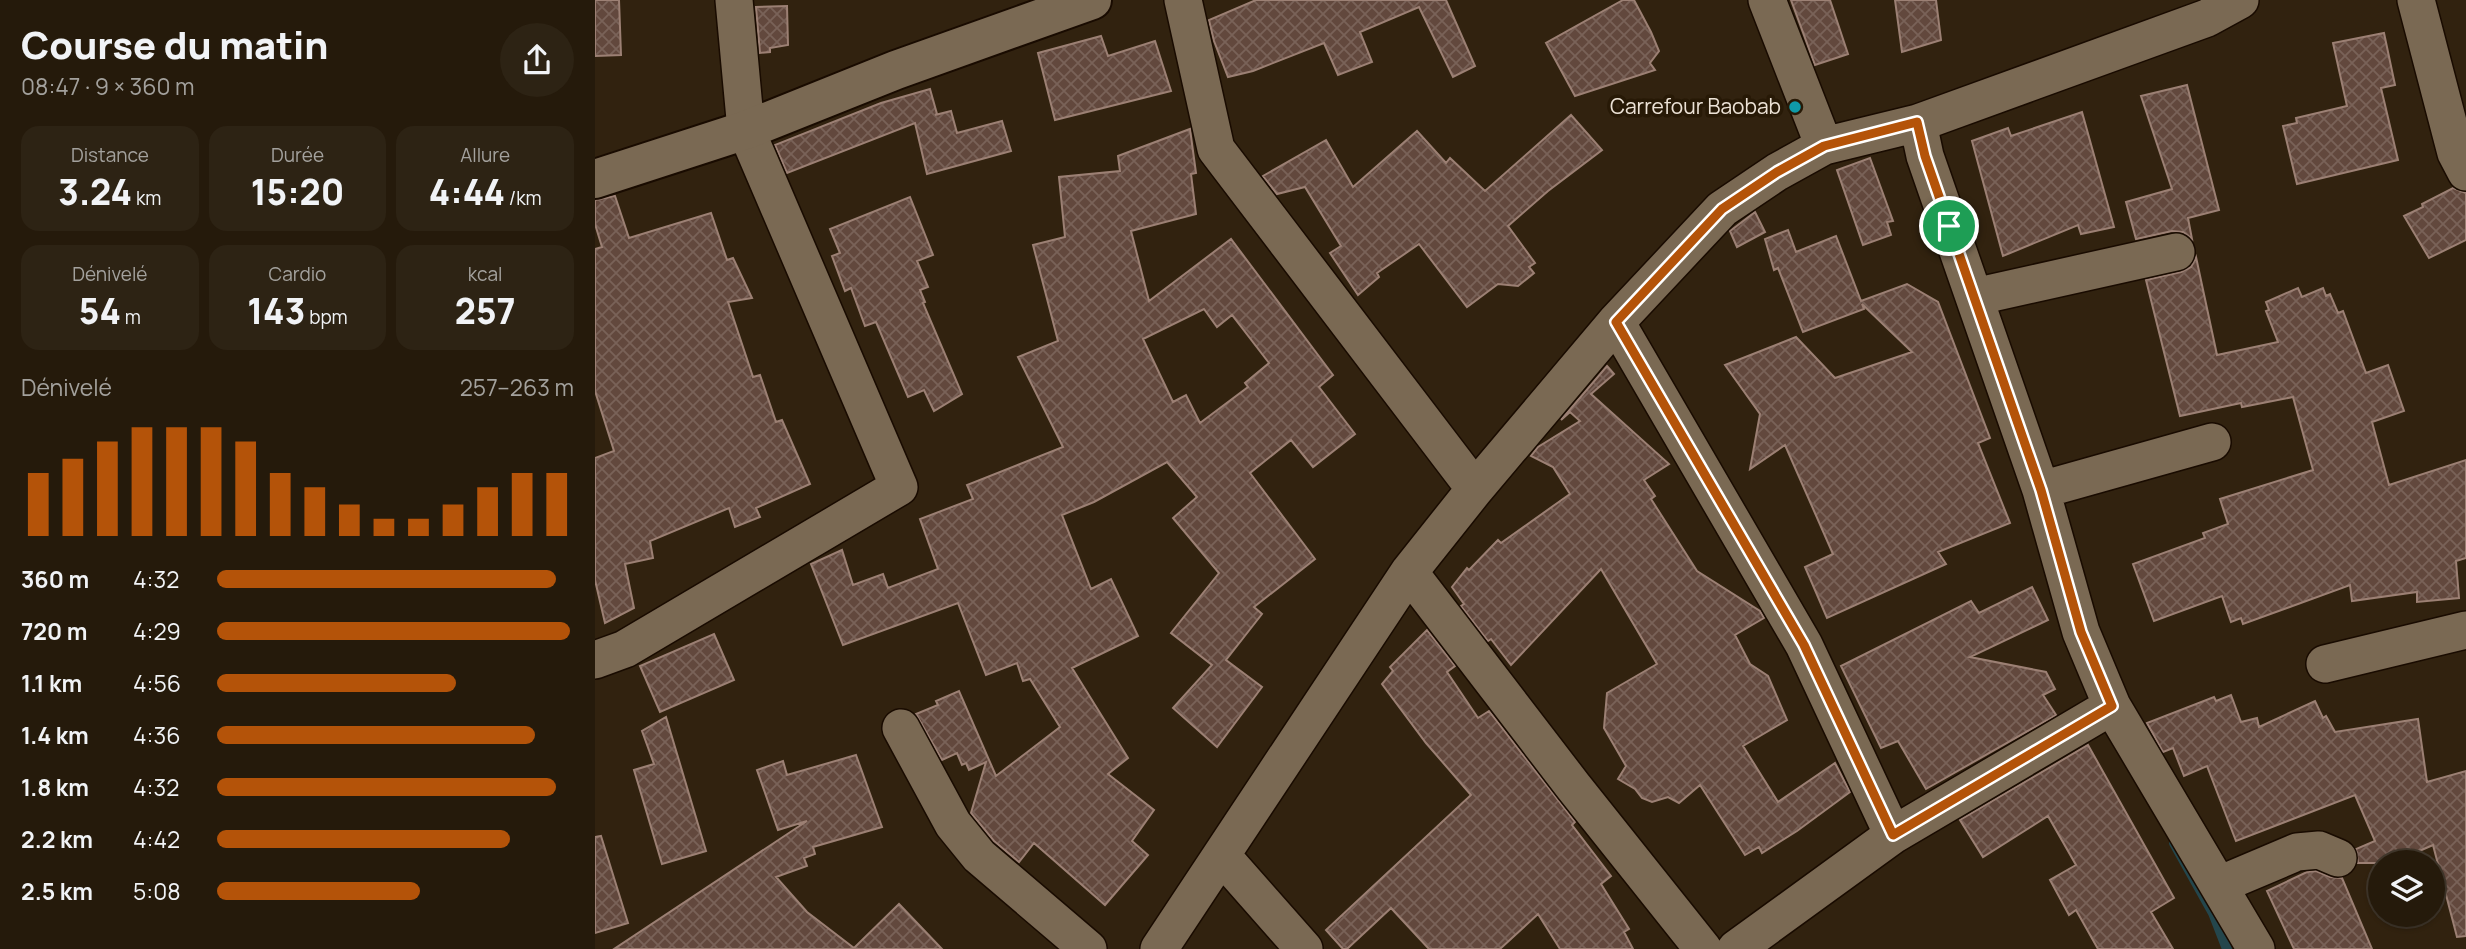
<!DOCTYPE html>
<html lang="fr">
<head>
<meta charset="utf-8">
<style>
	body { margin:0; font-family:Manrope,sans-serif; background:#2d2314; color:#f1f3f6; height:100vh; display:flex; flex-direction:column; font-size:26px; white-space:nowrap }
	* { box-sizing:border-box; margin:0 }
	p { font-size:23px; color:#a3a19d }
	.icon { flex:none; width:38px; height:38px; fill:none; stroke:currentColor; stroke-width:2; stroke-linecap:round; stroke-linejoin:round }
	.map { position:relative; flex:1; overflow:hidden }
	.details { display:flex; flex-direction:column; background:#251a0b; width:595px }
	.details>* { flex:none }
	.tools { position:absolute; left:1773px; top:850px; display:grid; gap:14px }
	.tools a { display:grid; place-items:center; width:77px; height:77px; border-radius:50%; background:#251a0b; box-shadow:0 2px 5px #0004,0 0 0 2px #42382c; font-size:35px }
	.pin { position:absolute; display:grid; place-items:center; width:60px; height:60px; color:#fff; margin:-30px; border:4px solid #fff; border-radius:50%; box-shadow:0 2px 7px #0007 }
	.round { display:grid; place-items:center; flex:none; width:74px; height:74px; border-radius:37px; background:#2d2314 }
	.summary { display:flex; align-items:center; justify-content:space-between; height:119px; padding:0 21px }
	h1 { font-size:38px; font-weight:800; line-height:52px }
	.stats { display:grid; grid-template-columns:repeat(3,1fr); gap:10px; height:119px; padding:7px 21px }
	.stats div { display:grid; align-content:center; border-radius:18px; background:#2d2314; text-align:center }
	.stats b { font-size:35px; font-weight:800 }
	.stats small { font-size:19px; font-weight:400 }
	.stats p { font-size:19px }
	.chart { height:196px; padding:14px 21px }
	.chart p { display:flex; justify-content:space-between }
	.chart svg { width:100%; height:126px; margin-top:7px; stroke:#b45309; stroke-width:6 }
	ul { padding:0 21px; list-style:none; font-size:23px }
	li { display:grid; grid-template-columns:112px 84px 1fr; align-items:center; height:52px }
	li i { height:18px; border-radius:9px; background:#b45309 }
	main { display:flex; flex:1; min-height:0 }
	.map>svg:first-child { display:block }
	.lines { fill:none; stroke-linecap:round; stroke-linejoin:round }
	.stream { stroke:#24464c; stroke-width:10 }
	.building { fill:url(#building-cross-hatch); stroke:#9c8074; stroke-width:2; fill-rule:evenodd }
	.street-casing { stroke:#190b00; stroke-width:40 }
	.secondary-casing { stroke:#190b00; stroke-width:42 }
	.street { stroke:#7a6953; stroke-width:37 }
	.secondary { stroke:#7a6953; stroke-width:38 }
	.route-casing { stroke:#fff; stroke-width:14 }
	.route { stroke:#b45309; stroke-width:9 }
	.culture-dot { fill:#0f9aa8; stroke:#271906; stroke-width:2.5 }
	.labels { text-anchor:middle; stroke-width:7; stroke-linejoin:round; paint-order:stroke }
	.poi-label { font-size:21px; fill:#ece2d6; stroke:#271906; text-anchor:end }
</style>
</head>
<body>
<main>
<section class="details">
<div class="summary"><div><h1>Course du matin</h1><p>08:47 · 9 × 360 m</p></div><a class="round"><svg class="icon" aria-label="share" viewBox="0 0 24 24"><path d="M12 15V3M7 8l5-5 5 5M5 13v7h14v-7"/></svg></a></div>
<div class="stats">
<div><p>Distance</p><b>3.24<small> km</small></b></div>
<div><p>Durée</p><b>15:20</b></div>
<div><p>Allure</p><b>4:44<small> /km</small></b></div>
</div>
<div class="stats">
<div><p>Dénivelé</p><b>54<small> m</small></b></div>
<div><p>Cardio</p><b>143<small> bpm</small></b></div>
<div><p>kcal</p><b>257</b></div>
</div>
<div class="chart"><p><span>Dénivelé</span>257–263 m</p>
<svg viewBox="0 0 160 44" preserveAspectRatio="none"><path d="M5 44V22M15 44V17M25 44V11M35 44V6M45 44V6M55 44V6M65 44V11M75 44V22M85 44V27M95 44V33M105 44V38M115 44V38M125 44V33M135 44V27M145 44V22M155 44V22"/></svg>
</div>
<ul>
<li><b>360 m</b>4:32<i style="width:95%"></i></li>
<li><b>720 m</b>4:29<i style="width:99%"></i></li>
<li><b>1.1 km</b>4:56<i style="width:67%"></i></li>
<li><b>1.4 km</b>4:36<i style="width:89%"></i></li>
<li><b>1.8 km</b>4:32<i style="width:95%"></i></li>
<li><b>2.2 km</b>4:42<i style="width:82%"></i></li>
<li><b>2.5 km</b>5:08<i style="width:57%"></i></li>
</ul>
</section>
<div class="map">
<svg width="1871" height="949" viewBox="0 0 1871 949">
	<defs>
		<pattern id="building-cross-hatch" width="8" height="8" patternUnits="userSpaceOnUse" patternTransform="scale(1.75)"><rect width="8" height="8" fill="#62483d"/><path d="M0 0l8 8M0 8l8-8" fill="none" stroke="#796258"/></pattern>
	</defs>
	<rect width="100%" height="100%" fill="#31220f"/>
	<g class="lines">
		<path class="stream" d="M 1579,843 L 1618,913 L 1632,949"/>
	</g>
	<path class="building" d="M 0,0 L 24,0 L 26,55 L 0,56 Z
		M 661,0 L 851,0 L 880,66 L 858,77 L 824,7 L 765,32 L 777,62 L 743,75 L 729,43 L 658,71 L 633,77 L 619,41 L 614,20 Z
		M 1028,0 L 1039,0 L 1056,32 L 1064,51 L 1055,63 L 1060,70 L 980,96 L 951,43 Z
		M 1196,0 L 1235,0 L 1253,54 L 1220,65 Z
		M 1300,0 L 1341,0 L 1346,40 L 1307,52 Z
		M 192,6 L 193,45 L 175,48 L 175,52 L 165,53 L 161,7 Z
		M 1789,33 L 1800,85 L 1786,88 L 1803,160 L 1702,184 L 1688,126 L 1702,123 L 1701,118 L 1752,106 L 1738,43 Z
		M 506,36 L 513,56 L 560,41 L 576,91 L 460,120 L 443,53 Z
		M 1592,85 L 1624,210 L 1593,218 L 1597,239 L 1588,232 L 1577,231 L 1541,239 L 1531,202 L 1577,189 L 1546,96 Z
		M 335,89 L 342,114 L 340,115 L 356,111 L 362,133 L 407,121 L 416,151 L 332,174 L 320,123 L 192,173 L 180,145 L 286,103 Z
		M 1487,112 L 1519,227 L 1486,234 L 1483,225 L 1408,256 L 1377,141 L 1413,128 L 1416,136 Z
		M 976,115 L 1007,150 L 953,191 L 913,226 L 940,263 L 934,267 L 939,273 L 923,286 L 903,284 L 872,307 L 824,244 L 782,273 L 784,277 L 763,295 L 735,253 L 746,246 L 710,187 L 682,194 L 668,176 L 731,140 L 758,187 L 822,131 L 851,163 L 855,158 L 890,191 Z
		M 595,129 L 601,173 L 596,174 L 601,214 L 536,231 L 554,301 L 636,239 L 738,375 L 724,387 L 760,434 L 718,467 L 696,440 L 655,473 L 720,559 L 659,607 L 667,614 L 631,660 L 667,687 L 622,747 L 578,708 L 617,665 L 576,633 L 624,573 L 578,518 L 602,497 L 572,462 L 499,502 L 467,515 L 496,589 L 516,579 L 543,636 L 477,668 L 533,758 L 513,774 L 559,810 L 537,841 L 553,855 L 510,905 L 439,843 L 424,862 L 399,841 L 376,813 L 391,762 L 374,770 L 371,763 L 367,765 L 362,753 L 347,760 L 321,714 L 343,705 L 341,701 L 364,691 L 401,776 L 465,727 L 435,679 L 428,681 L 422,663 L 391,675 L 363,603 L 248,645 L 216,564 L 247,550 L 258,585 L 288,574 L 293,588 L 343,569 L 325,519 L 378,499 L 372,485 L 468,447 L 423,357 L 463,341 L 438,245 L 470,237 L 464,177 L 525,171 L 523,156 ZM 609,309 L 622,327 L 637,315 L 674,363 L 650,383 L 653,387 L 605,423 L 591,395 L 578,402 L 548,339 Z
		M 1275,158 L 1298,221 L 1292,222 L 1296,235 L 1268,245 L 1242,170 Z
		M 1858,188 L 1871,193 L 1871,240 L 1834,258 L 1809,216 L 1828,207 L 1827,204 Z
		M 20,196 L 34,238 L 116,213 L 132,260 L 138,258 L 157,298 L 133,302 L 158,377 L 165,375 L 181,422 L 187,420 L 215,484 L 161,508 L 165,517 L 140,527 L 134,508 L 55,541 L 58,558 L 30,564 L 39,608 L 10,623 L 0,580 L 0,458 L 19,451 L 0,391 L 0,249 L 7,247 L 0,224 L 0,200 Z
		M 315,197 L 338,255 L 322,261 L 333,287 L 325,290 L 330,302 L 328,303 L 367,394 L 339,411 L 329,390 L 313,397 L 281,322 L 270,326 L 256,288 L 250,291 L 237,256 L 245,253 L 235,229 Z
		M 1160,212 L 1170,232 L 1142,247 L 1135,231 Z
		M 1193,230 L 1201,252 L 1241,236 L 1266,301 L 1312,284 L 1343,302 L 1395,438 L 1383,443 L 1415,523 L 1343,552 L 1351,564 L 1232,618 L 1210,567 L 1238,554 L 1190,445 L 1155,469 L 1165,414 L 1130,365 L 1201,337 L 1240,378 L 1317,352 L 1267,304 L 1269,309 L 1208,332 L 1183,268 L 1179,270 L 1170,239 Z
		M 1601,257 L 1622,355 L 1683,342 L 1671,311 L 1674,310 L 1671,302 L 1703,288 L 1707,297 L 1728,288 L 1731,296 L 1735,294 L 1743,313 L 1748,311 L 1771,373 L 1793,365 L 1809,411 L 1777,422 L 1794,485 L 1871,460 L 1871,558 L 1861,561 L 1864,598 L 1822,602 L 1822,592 L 1757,601 L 1755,585 L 1648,624 L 1646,618 L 1636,622 L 1627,596 L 1559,621 L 1538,564 L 1610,538 L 1608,533 L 1633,524 L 1625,499 L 1718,470 L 1698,397 L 1647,407 L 1646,403 L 1585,416 L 1551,280 L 1586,272 L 1596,267 Z
		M 1012,366 L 1019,374 L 996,394 L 1074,464 L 1049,480 L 1060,496 L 1056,499 L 1102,571 L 1165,611 L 1169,618 L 1140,635 L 1155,664 L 1173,676 L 1192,720 L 1148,746 L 1183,802 L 1240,763 L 1255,792 L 1202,831 L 1167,853 L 1164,847 L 1150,855 L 1105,785 L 1084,803 L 1073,797 L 1057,802 L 1047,798 L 1040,789 L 1023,779 L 1031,766 L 1009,728 L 1012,693 L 1062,664 L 1006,569 L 916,665 L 896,639 L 893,641 L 866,606 L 869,604 L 857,587 L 872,568 L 874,570 L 903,540 L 906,543 L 975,494 L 958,467 L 936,456 L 943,447 L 985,421 L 975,412 L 966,420 Z
		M 1437,587 L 1453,620 L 1375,657 L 1451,672 L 1460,689 L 1448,695 L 1461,715 L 1331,789 L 1303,741 L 1286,748 L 1246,666 L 1376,601 L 1384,613 Z
		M 832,630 L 860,666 L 852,672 L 883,718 L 894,711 L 980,822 L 977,825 L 1016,876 L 1006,884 L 1034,929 L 1029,932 L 1038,949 L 965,949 L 943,914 L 905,949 L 834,949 L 796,908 L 752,949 L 748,949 L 731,930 L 876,795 L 831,743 L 787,684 L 798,671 L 795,667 Z
		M 119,634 L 139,680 L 65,712 L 45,666 Z
		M 1636,695 L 1646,722 L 1662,718 L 1664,727 L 1720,701 L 1728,718 L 1731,716 L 1740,732 L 1823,719 L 1832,782 L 1871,771 L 1871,936 L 1862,937 L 1838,845 L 1797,863 L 1763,863 L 1761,849 L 1780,841 L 1760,795 L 1641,841 L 1612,766 L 1589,776 L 1578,748 L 1568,752 L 1552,723 L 1619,697 L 1621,701 Z
		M 71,717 L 111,851 L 67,864 L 39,770 L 59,764 L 47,731 Z
		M 1493,745 L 1579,898 L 1556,912 L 1578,949 L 1503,949 L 1481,910 L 1474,915 L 1455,880 L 1481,865 L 1453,816 L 1388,857 L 1365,820 Z
		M 261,755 L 287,827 L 218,847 L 220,854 L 209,858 L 212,866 L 181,877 L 212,912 L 259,948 L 304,904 L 347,949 L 19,949 L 212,821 L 183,830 L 162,770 L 188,761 L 192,775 Z
		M 6,836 L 33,923 L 0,933 L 0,837 Z
		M 1721,871 L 1735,877 L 1747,878 L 1777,949 L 1699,949 L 1672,891 L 1712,872 Z"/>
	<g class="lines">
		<defs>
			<path id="street" d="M 588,0 L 621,149 L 880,489
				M 1172,0 L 1229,146
				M 1821,0 L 1861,153 L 1871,172
				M 1323,123 L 1330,156 L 1446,490 L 1486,632 L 1517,706 L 1661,949
				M 1379,297 L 1581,252
				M 1021,322 L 1209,645 L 1298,835
				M 1446,490 L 1617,442
				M 814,572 L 978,786 L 1108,949
				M 0,660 L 30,649 L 304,487 L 151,130 L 139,0
				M 1730,664 L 1871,630
				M 306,728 L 358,824 L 384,856 L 493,949
				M 627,856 L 709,949
				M 1624,885 L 1702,852 L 1724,850 L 1743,858
				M 564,949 L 814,572 L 880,489 L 1021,322 L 1127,209 L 1182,172 L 1229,146 L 1323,123 L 1612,18 L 1645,0
				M 1141,949 L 1298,835 L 1517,706"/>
			<path id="secondary" d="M 0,179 L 151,130 L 301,70 L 497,0"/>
		</defs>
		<use href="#street" class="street-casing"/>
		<use href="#secondary" class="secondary-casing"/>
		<use href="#street" class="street"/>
		<use href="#secondary" class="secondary"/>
	</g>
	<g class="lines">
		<defs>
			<path id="route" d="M 1322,122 L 1330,156 L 1446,490 L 1486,632 L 1517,706 L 1298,835 L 1209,645 L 1021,322 L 1127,209 L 1182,172 L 1229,146 Z"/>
		</defs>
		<use href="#route" class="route-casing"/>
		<use href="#route" class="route"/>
	</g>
	<circle class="culture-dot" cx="1200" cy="107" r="7"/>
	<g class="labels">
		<g class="poi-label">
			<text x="1186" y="114">Carrefour Baobab</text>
		</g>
	</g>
</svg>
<div class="tools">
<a><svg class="icon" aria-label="layers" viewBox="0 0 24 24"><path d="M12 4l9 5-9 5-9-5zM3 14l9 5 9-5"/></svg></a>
</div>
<div class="pin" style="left:1354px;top:226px;background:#1e9e55"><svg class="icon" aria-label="arrive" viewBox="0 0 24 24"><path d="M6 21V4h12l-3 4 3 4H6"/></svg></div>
</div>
</main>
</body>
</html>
